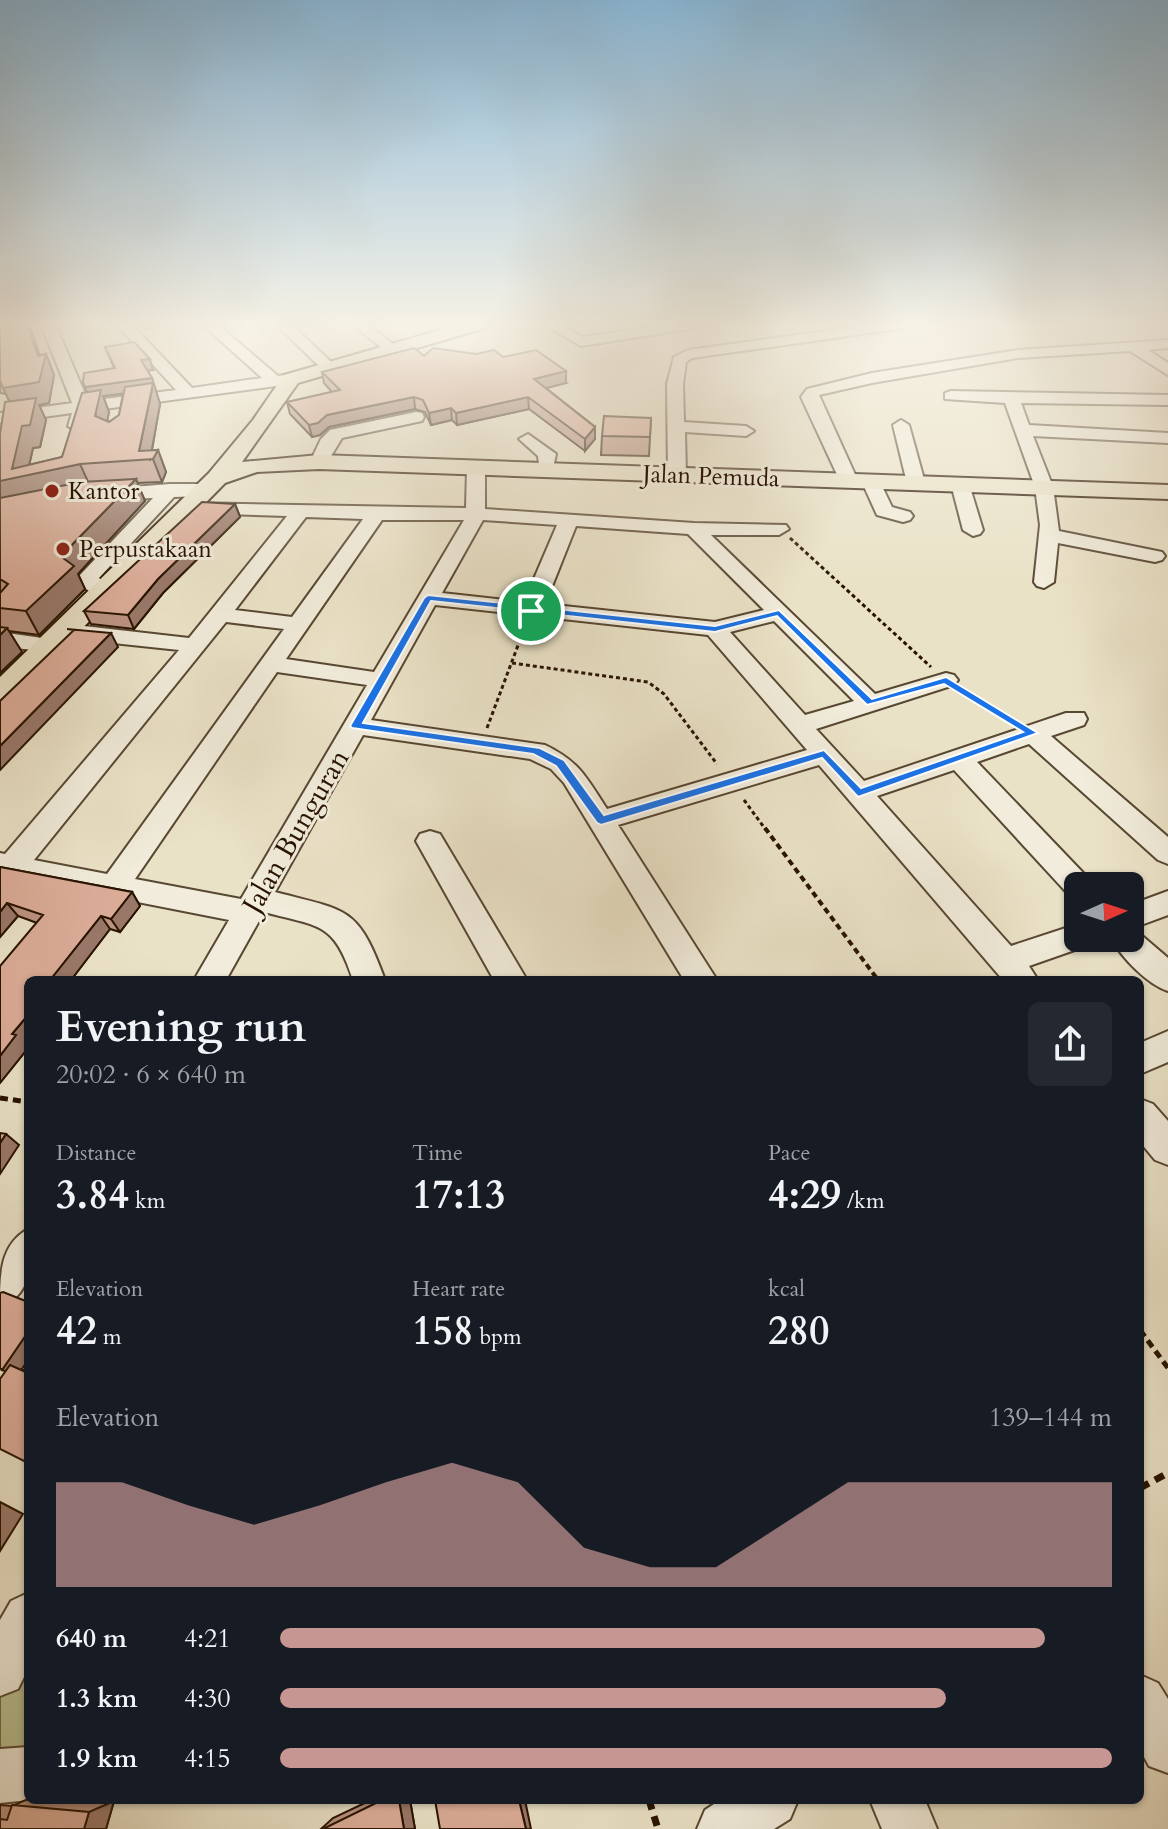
<!DOCTYPE html>
<html lang="en">
<head>
<meta charset="utf-8">
<style>
	body { margin:0; font-family:Cardo,serif; background:#242831; color:#f1f3f6; height:100vh; display:flex; flex-direction:column; font-size:30px; white-space:nowrap }
	* { box-sizing:border-box; margin:0 }
	p { font-size:26px; color:#9ea1a6 }
	.icon { flex:none; width:44px; height:44px; fill:none; stroke:currentColor; stroke-width:2; stroke-linecap:round; stroke-linejoin:round }
	.map { position:relative; flex:1; overflow:hidden }
	.side { position:absolute; left:24px; top:976px; width:1120px; height:828px; display:flex; flex-direction:column; background:#171b24; border-radius:12px; box-shadow:0 2px 6px #0004 }
	.side>* { flex:none }
	.needle { width:52px; rotate:87deg }
	.fabs { position:absolute; left:1064px; top:872px; display:grid; gap:16px }
	.fabs a { display:grid; place-items:center; width:80px; height:80px; border-radius:12px; background:#171b24; box-shadow:0 2px 6px #0004; font-size:40px }
	.pin { position:absolute; display:grid; place-items:center; width:68px; height:68px; color:#fff; margin:-34px; border:4px solid #fff; border-radius:50%; box-shadow:0 2px 8px #0007 }
	.round { display:grid; place-items:center; flex:none; width:84px; height:84px; border-radius:12px; background:#242831 }
	.summary { display:flex; align-items:center; justify-content:space-between; height:136px; padding:0 32px }
	h1 { font-size:44px; font-weight:700; line-height:60px }
	.figures { display:grid; grid-template-columns:repeat(3,1fr); gap:12px; height:136px; padding:8px 32px }
	.figures div { display:grid; align-content:center }
	.figures b { font-size:40px; font-weight:700 }
	.figures small { font-size:22px; font-weight:400 }
	.figures p { font-size:22px }
	.chart { height:224px; padding:16px 32px }
	.chart p { display:flex; justify-content:space-between }
	.chart svg { width:100%; height:144px; margin-top:8px; fill:#c59692; opacity:.7 }
	ul { padding:0 32px; list-style:none; font-size:26px }
	li { display:grid; grid-template-columns:128px 96px 1fr; align-items:center; height:60px }
	li i { height:20px; border-radius:10px; background:#c59692 }
	.map>svg:first-child { display:block }
	.green { fill:#bac293; stroke:#716a4a; stroke-width:2 }
	.lines { fill:none; stroke-linecap:round; stroke-linejoin:round }
	.minor-casing { stroke:#584732; stroke-width:4 }
	.major-casing { stroke:#281301; stroke-width:4 }
	.path-far3 { stroke:#281301; stroke-width:3; stroke-dasharray:4 3; stroke-linecap:butt }
	.path-far2 { stroke:#281301; stroke-width:4; stroke-dasharray:6 4; stroke-linecap:butt }
	.path-far1 { stroke:#281301; stroke-width:5; stroke-dasharray:8 5; stroke-linecap:butt }
	.path { stroke:#281301; stroke-width:7; stroke-dasharray:10 7; stroke-linecap:butt }
	.minor { fill:#f1ecdb; fill-rule:evenodd }
	.major { fill:#eae2c7; fill-rule:evenodd }
	.wall { fill:#bc9483; stroke:#281301; stroke-width:2; fill-rule:evenodd }
	.shaded-wall { fill:#99786a; stroke:#281301; stroke-width:2 }
	.building { fill:#dbac98; stroke:#281301; stroke-width:2 }
	.route { fill:#1a73e8; stroke:#fff; stroke-width:2; fill-rule:evenodd }
	.poi-dot { fill:#8f2418; stroke:#f1ecdb; stroke-width:3 }
	.labels { text-anchor:middle; stroke-width:6; stroke-linejoin:round; paint-order:stroke }
	.far-street-label { font-size:24px; fill:#281301; stroke:#f1ecdb }
	.far-poi-label { font-size:24px; fill:#281301; stroke:#f1ecdb; text-anchor:start }
	.street-label { font-size:28px; fill:#281301; stroke:#f1ecdb }
</style>
</head>
<body>
<div class="map">
<svg width="1168" height="1829" viewBox="0 0 1168 1829">
	<rect width="100%" height="100%" fill="#eae2c7"/>
	<filter id="stains"><feTurbulence type="fractalNoise" baseFrequency=".0025" numOctaves="4"/><feColorMatrix values="0 0 0 0 .2 0 0 0 0 .09 0 0 0 0 .02 0 0 0 .5 -.17"/></filter>
	<radialGradient id="worn" r=".72"><stop offset=".6" stop-color="#630" stop-opacity="0"/><stop offset="1" stop-color="#630" stop-opacity=".3"/></radialGradient>
	<path class="green" d="M 28,1644 L 28,1754 L 0,1758 L 0,1696 Z"/>
	<g class="lines">
		<defs>
			<path id="minor" d="M 41,324 L 55,324 L 88,401 L 176,390 L 116,324 L 131,324 L 192,388 L 262,378 L 202,324 L 217,324 L 278,376 L 291,374 L 299,379 L 291,384 L 89,411 L 84,426 L 76,431 L 68,426 L 72,413 L 0,423 L 0,413 L 72,403 Z
				M 276,324 L 291,324 L 332,363 L 332,369 L 322,369 Z
				M 351,324 L 367,324 L 398,348 L 391,352 L 386,351 Z
				M 543,324 L 560,324 L 583,337 L 671,324 L 703,324 L 696,328 L 581,346 Z
				M 876,324 L 912,324 L 905,328 L 692,358 L 686,362 L 683,384 L 684,422 L 746,426 L 754,431 L 746,436 L 685,432 L 686,475 L 683,479 L 671,479 L 668,475 L 667,384 L 674,357 L 688,350 Z
				M 1168,340 L 1168,348 L 1148,350 L 1168,363 L 1168,375 L 1130,351 L 1018,358 L 872,383 L 819,395 L 858,481 L 849,486 L 840,481 L 801,397 L 807,389 L 872,373 L 1018,350 Z
				M 951,391 L 1168,395 L 1168,405 L 1021,403 L 1029,425 L 1168,433 L 1168,443 L 1033,436 L 1053,487 L 1059,531 L 1162,552 L 1165,556 L 1162,560 L 1155,562 L 1058,543 L 1054,582 L 1044,588 L 1037,586 L 1034,582 L 1040,525 L 1035,487 L 1005,403 L 945,399 L 945,393 Z
				M 416,412 L 422,413 L 424,417 L 422,421 L 342,438 L 325,466 L 313,466 L 310,462 L 321,439 L 330,430 Z
				M 901,420 L 909,425 L 925,483 L 922,487 L 916,488 L 907,483 L 893,425 Z
				M 528,434 L 556,454 L 552,473 L 540,473 L 538,456 L 519,439 Z
				M 476,463 L 485,468 L 485,509 L 694,523 L 786,525 L 789,529 L 779,535 L 711,535 L 875,694 L 946,673 L 954,675 L 958,680 L 954,685 L 816,729 L 864,781 L 1066,713 L 1084,713 L 1087,719 L 1084,725 L 1051,736 L 1168,837 L 1168,864 L 1158,860 L 1029,744 L 977,762 L 1088,878 L 1093,886 L 1078,886 L 1078,897 L 1068,894 L 954,770 L 877,796 L 1011,946 L 1078,924 L 1078,938 L 1092,938 L 1089,945 L 1029,966 L 1038,980 L 1003,980 L 819,765 L 618,825 L 717,980 L 684,980 L 564,783 L 551,769 L 530,759 L 363,735 L 275,892 C 348,911 358,906 385,980 L 353,980 C 334,921 319,927 264,912 L 226,980 L 194,980 L 229,920 L 0,875 L 0,853 L 5,854 L 179,650 L 75,639 L 64,632 L 67,627 L 75,625 L 189,638 L 287,516 L 195,513 L 186,507 L 188,503 L 466,508 L 467,468 ZM 306,517 L 363,519 L 292,617 L 235,610 ZM 382,520 L 464,520 L 374,672 L 286,659 ZM 483,520 L 557,525 L 524,602 L 442,593 ZM 576,526 L 688,534 L 764,610 L 715,622 L 545,604 ZM 435,605 L 708,635 L 807,750 L 607,809 C 586,777 580,762 545,745 L 371,720 ZM 774,621 L 854,701 L 805,715 L 730,632 ZM 226,622 L 284,629 L 107,874 L 34,860 ZM 277,672 L 367,685 L 241,899 L 135,879 Z
				M 871,477 L 880,482 L 892,507 L 910,512 L 913,516 L 910,520 L 903,522 L 877,515 L 862,482 Z
				M 960,479 L 969,484 L 983,530 L 980,534 L 973,536 L 963,530 L 951,484 Z
				M 170,484 L 204,484 L 213,490 L 204,496 L 174,497 L 99,578 L 114,590 L 110,594 C 97,598 84,590 77,579 L 80,575 L 153,498 L 102,500 L 95,498 L 93,494 L 95,490 Z
				M 0,632 L 56,640 L 59,645 L 56,650 L 48,652 L 0,646 Z
				M 430,831 L 440,834 L 527,980 L 494,980 L 416,841 L 420,834 Z
				M 1168,891 L 1168,915 L 1133,928 L 1168,958 L 1168,991 C 1147,984 1121,957 1111,938 L 1130,938 L 1130,905 Z
				M 1168,1031 L 1168,1062 L 1140,1074 L 1140,1043 Z
				M 1140,1099 L 1153,1104 L 1168,1121 L 1168,1165 L 1155,1160 L 1140,1142 Z
				M 28,1229 C 28,1263 36,1292 0,1307 C 0,1274 0,1245 28,1229 Z
				M 28,1593 L 28,1669 L 18,1689 L 0,1696 L 0,1620 L 11,1601 Z
				M 1140,1675 L 1158,1683 L 1168,1699 L 1168,1773 L 1149,1766 L 1140,1750 Z
				M 28,1747 L 30,1800 L 0,1803 L 0,1749 Z
				M 720,1800 L 798,1800 L 790,1819 L 774,1829 L 697,1829 L 705,1810 Z
				M 870,1800 L 925,1800 L 937,1829 L 882,1829 Z"/>
			<path id="major" d="M 461,324 L 488,324 L 485,328 L 298,383 L 242,462 L 319,455 L 1168,485 L 1168,499 L 319,469 L 257,472 L 225,483 L 11,701 L 0,704 L 0,677 L 209,473 L 253,420 L 284,375 Z"/>
		</defs>
		<use href="#minor" class="minor-casing"/>
		<use href="#major" class="major-casing"/>
		<path class="path-far3" d="M 790,538 L 931,667
			M 512,663 L 648,682 L 664,694 L 717,764
			M 964,691 L 1011,720
			M 487,728 L 526,624
			M 744,800 L 766,830"/>
		<path class="path-far2" d="M 765,828 L 878,980"/>
		<path class="path-far1" d="M 0,1098 L 28,1102
			M 1140,1330 L 1168,1368"/>
		<path class="path" d="M 1140,1488 L 1168,1473
			M 649,1800 L 658,1829"/>
		<use href="#minor" class="minor"/>
		<use href="#major" class="major"/>
	</g>
	<path class="wall" d="M 0,324 L 40,355 L 46,354 L 54,375 L 49,403 L 39,405 L 46,420 L 40,447 L 33,448 L 29,465 L 62,457 L 87,392 L 83,382 L 114,368 L 105,347 L 153,370 L 147,371 L 152,378 L 160,404 L 152,450 L 158,450 L 166,472 L 162,482 L 137,483 L 145,501 L 78,574 L 85,589 L 39,635 L 9,631 L 22,652 L 0,673 L 0,434 L 10,402 L 6,394 L 0,393 ZM 123,394 L 119,415 L 109,422 L 107,421 L 109,412 L 103,396 Z
		M 424,356 L 503,357 L 566,383 L 546,388 L 595,427 L 595,439 L 585,451 L 529,409 L 457,425 L 452,420 L 431,425 L 425,412 L 415,409 L 329,427 L 320,435 L 312,437 L 290,414 L 287,402 L 332,392 L 324,383 L 322,372 Z
		M 651,418 L 649,456 L 601,455 L 602,436 Z
		M 235,504 L 240,517 L 163,593 L 134,629 L 91,624 L 84,611 Z
		M 0,867 L 132,892 L 140,906 L 120,932 L 110,929 L 71,980 L 28,980 L 28,1041 L 26,1044 L 28,1048 L 0,1083 L 37,923 L 18,916 L 0,937 Z
		M 28,1799 L 28,1800 L 114,1801 L 106,1829 L 0,1829 L 0,1805 L 12,1806 Z
		M 371,1800 L 410,1800 L 415,1829 L 321,1829 L 333,1818 Z"/>
	<path class="shaded-wall" d="M 27,324 L 29,324 L 43,365 L 46,354 L 54,375 L 49,403 L 39,405 L 46,420 L 40,447 L 33,448 L 27,475 L 80,464 L 90,486 L 0,506 L 0,481 L 12,469 L 13,409 L 3,388 L 38,356 Z
		M 142,324 L 181,324 L 144,329 Z
		M 150,359 L 153,370 L 145,371 L 141,360 Z
		M 566,371 L 566,383 L 535,391 L 534,379 Z
		M 152,378 L 160,404 L 150,460 L 139,451 L 152,390 L 103,396 L 109,412 L 104,437 L 85,387 Z
		M 414,397 L 415,409 L 329,427 L 320,435 L 312,437 L 309,425 L 327,415 Z
		M 528,397 L 529,409 L 457,425 L 456,413 Z
		M 451,408 L 452,420 L 431,425 L 429,413 Z
		M 595,427 L 595,439 L 585,451 L 585,439 Z
		M 158,450 L 166,472 L 162,482 L 153,459 Z
		M 136,479 L 145,501 L 78,574 L 85,589 L 39,635 L 26,611 L 63,558 L 63,554 Z
		M 235,504 L 240,517 L 163,593 L 134,629 L 128,615 L 158,579 Z
		M 7,628 L 22,652 L 0,673 L 0,635 Z
		M 111,633 L 118,647 L 0,770 L 0,746 Z
		M 132,892 L 140,906 L 120,932 L 111,919 Z
		M 7,903 L 18,916 L 0,937 L 0,912 Z
		M 101,916 L 110,929 L 71,980 L 50,980 Z
		M 28,1015 L 28,1041 L 26,1044 L 28,1048 L 0,1083 L 0,1056 L 12,1034 Z
		M 6,1134 L 19,1145 L 0,1174 L 0,1143 Z
		M 28,1332 L 28,1360 L 22,1369 L 28,1373 L 18,1376 L 2,1370 Z
		M 0,1502 L 23,1514 L 0,1551 Z
		M 399,1800 L 410,1800 L 415,1829 L 404,1829 Z
		M 519,1800 L 525,1800 L 531,1829 L 526,1829 Z
		M 114,1801 L 106,1829 L 84,1829 L 89,1812 Z"/>
	<path class="building" d="M 0,324 L 27,324 L 38,356 L 46,354 L 39,382 L 3,388 L 0,381 Z
		M 134,342 L 150,359 L 141,360 L 152,378 L 85,387 L 83,382 L 84,373 L 115,368 L 105,347 Z
		M 414,348 L 424,356 L 433,348 L 476,354 L 494,350 L 503,357 L 536,350 L 566,371 L 534,379 L 595,427 L 585,439 L 528,397 L 456,413 L 451,408 L 429,413 L 423,400 L 414,397 L 327,415 L 318,423 L 309,425 L 287,402 L 340,390 L 322,372 Z
		M 153,383 L 139,451 L 158,450 L 153,459 L 80,464 L 0,481 L 0,434 L 5,402 L 36,398 L 30,425 L 22,426 L 12,469 L 62,457 L 82,393 L 101,390 L 95,416 L 109,422 L 119,415 L 125,387 Z
		M 604,416 L 651,418 L 650,437 L 602,436 Z
		M 136,479 L 63,554 L 63,558 L 74,566 L 26,611 L 0,608 L 0,593 L 8,584 L 0,579 L 0,498 L 81,482 Z
		M 202,502 L 235,504 L 158,579 L 128,615 L 84,611 Z
		M 0,627 L 7,628 L 0,635 Z
		M 67,629 L 111,633 L 0,746 L 0,701 L 74,630 Z
		M 0,867 L 132,892 L 111,919 L 101,916 L 50,980 L 28,980 L 28,1015 L 12,1034 L 16,1035 L 0,1056 L 0,966 L 43,915 L 7,903 L 0,912 Z
		M 0,1133 L 6,1134 L 0,1143 Z
		M 3,1292 L 28,1302 L 28,1332 L 2,1370 L 0,1368 L 0,1293 Z
		M 10,1365 L 28,1373 L 28,1459 L 26,1462 L 0,1449 L 0,1379 Z
		M 382,1800 L 399,1800 L 404,1829 L 323,1829 Z
		M 435,1800 L 519,1800 L 526,1829 L 440,1829 Z
		M 12,1805 L 89,1812 L 84,1829 L 0,1829 L 0,1819 L 7,1820 Z"/>
	<linearGradient id="sky" x2="0" y2="1"><stop stop-color="#89b7d7"/><stop offset="0.56" stop-color="#f6f2e6"/><stop offset="1" stop-color="#f6f2e6" stop-opacity="0"/></linearGradient>
	<rect width="1168" height="580" fill="url(#sky)"/>
	<path class="route" d="M 428,595 L 715,626 L 779,610 L 872,699 L 946,677 L 1038,733 L 858,797 L 822,758 L 601,825 L 597,823 L 556,766 L 533,754 L 352,728 L 350,726 L 424,598 ZM 431,601 L 715,632 L 777,616 L 867,705 L 944,684 L 1023,732 L 861,788 L 824,750 L 604,815 L 564,760 L 540,748 L 363,723 Z"/>
	<g class="poi-dot">
		<circle cx="52" cy="491" r="8"/>
		<circle cx="63" cy="549" r="8"/>
	</g>
	<g class="labels">
		<g class="far-street-label">
			<text transform="translate(711 476) rotate(2)" y="8">Jalan Pemuda</text>
		</g>
		<g class="far-poi-label">
			<text x="68" y="499">Kantor</text>
			<text x="79" y="557">Perpustakaan</text>
		</g>
		<g class="street-label">
			<text transform="translate(295 831) rotate(-60)" y="10">Jalan Bunguran</text>
		</g>
	</g>
	<rect width="100%" height="100%" filter="url(#stains)"/>
	<rect width="100%" height="100%" fill="url(#worn)"/>
</svg>
<div class="fabs">
<a><svg class="needle" viewBox="-14 -14 28 28"><path d="M0-13l5 13h-10z" fill="#e53935"/><path d="M0 13l5-13h-10z" fill="#9ea1a6"/></svg></a>
</div>
<div class="pin" style="left:531px;top:611px;background:#1e9e55"><svg class="icon" aria-label="arrive" viewBox="0 0 24 24"><path d="M6 21V4h12l-3 4 3 4H6"/></svg></div>
<section class="side">
<div class="summary"><div><h1>Evening run</h1><p>20:02 · 6 × 640 m</p></div><a class="round"><svg class="icon" aria-label="share" viewBox="0 0 24 24"><path d="M12 15V3M7 8l5-5 5 5M5 13v7h14v-7"/></svg></a></div>
<div class="figures">
<div><p>Distance</p><b>3.84<small> km</small></b></div>
<div><p>Time</p><b>17:13</b></div>
<div><p>Pace</p><b>4:29<small> /km</small></b></div>
</div>
<div class="figures">
<div><p>Elevation</p><b>42<small> m</small></b></div>
<div><p>Heart rate</p><b>158<small> bpm</small></b></div>
<div><p>kcal</p><b>280</b></div>
</div>
<div class="chart"><p><span>Elevation</span>139–144 m</p>
<svg viewBox="0 0 160 44" preserveAspectRatio="none"><path d="M0 44V12L10 12L20 19L30 25L40 19L50 12L60 6L70 12L80 32L90 38L100 38L110 25L120 12L130 12L140 12L150 12L160 12V44z"/></svg>
</div>
<ul>
<li><b>640 m</b>4:21<i style="width:92%"></i></li>
<li><b>1.3 km</b>4:30<i style="width:80%"></i></li>
<li><b>1.9 km</b>4:15<i style="width:100%"></i></li>
</ul>
</section>
</div>
</body>
</html>
